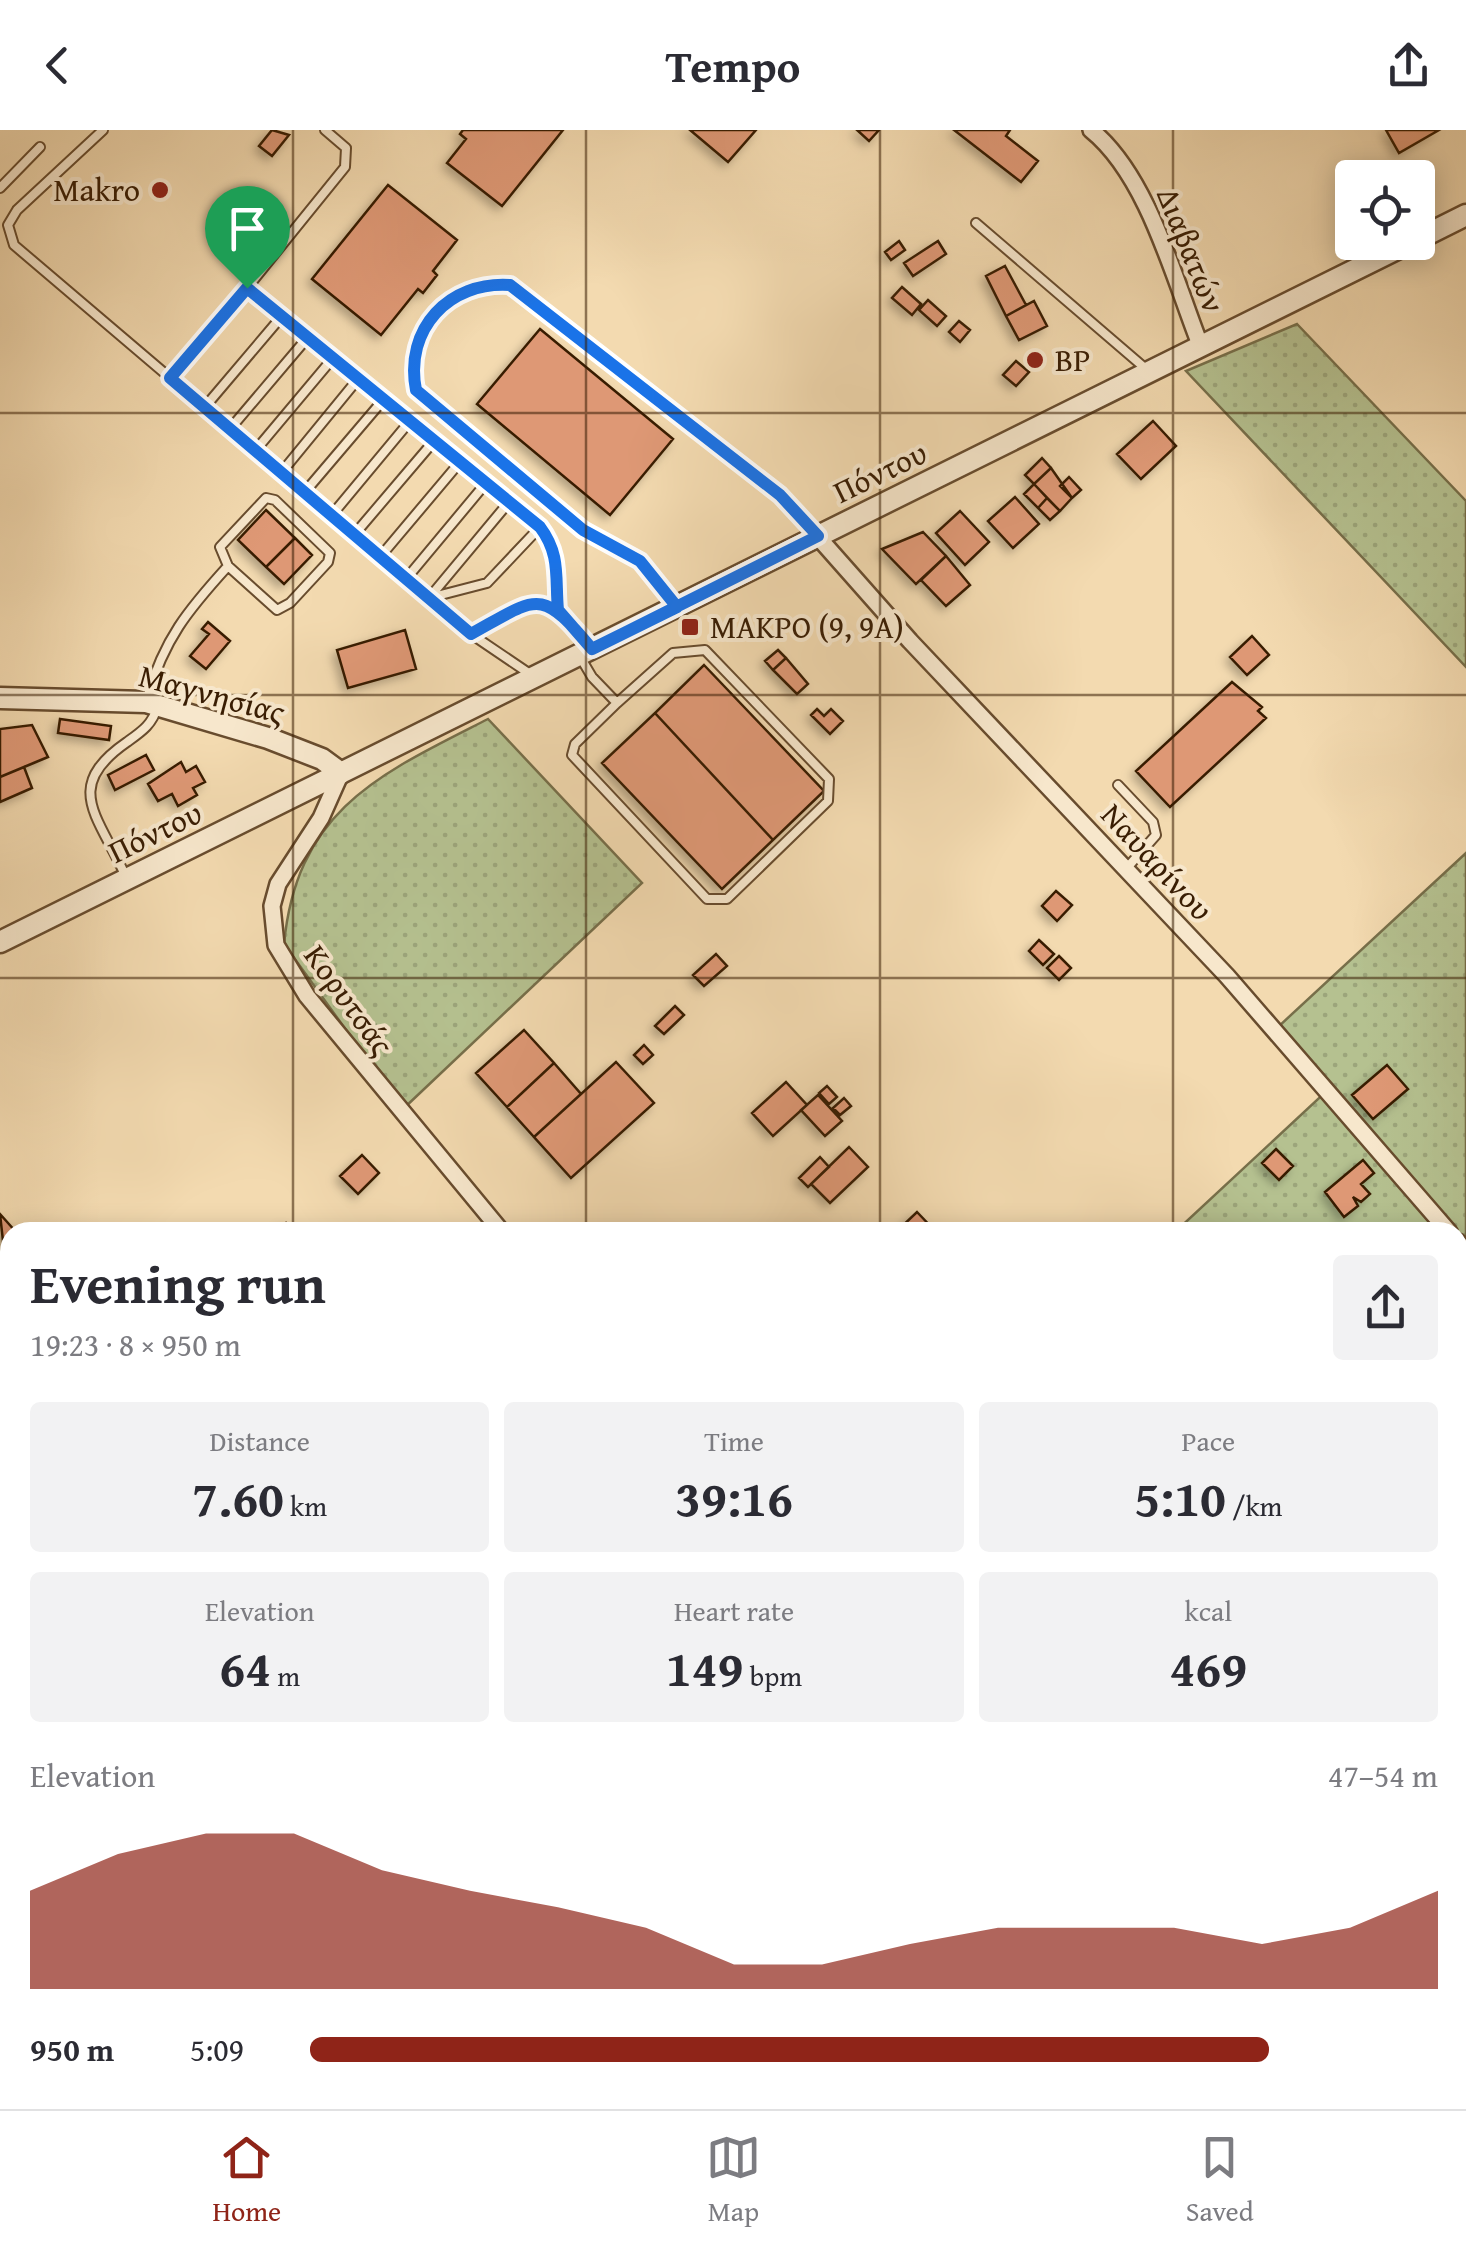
<!DOCTYPE html>
<html lang="en">
<head>
<meta charset="utf-8">
<style>
	body { margin:0; font-family:"Gentium Book Plus",serif; background:#f2f2f3; color:#2b2b33; height:100vh; display:flex; flex-direction:column; font-size:38px; white-space:nowrap }
	* { box-sizing:border-box; margin:0 }
	p { font-size:32px; color:#7c7c81 }
	.icon { flex:none; width:55px; height:55px; fill:none; stroke:currentColor; stroke-width:2; stroke-linecap:round; stroke-linejoin:round }
	.map { position:relative; flex:1; overflow:hidden }
	.details { position:absolute; left:0px; top:1092px; width:1468px; height:888px; display:flex; flex-direction:column; background:#fff; border-radius:30px 30px 0 0; box-shadow:0 5px 25px #0003 }
	.details>* { flex:none }
	.controls { position:absolute; left:1335px; top:30px; display:grid; gap:20px }
	.controls a { display:grid; place-items:center; width:100px; height:100px; border-radius:10px; background:#fff; box-shadow:0 5px 25px #0003; font-size:50px }
	.pin { position:absolute; display:grid; place-items:center; width:85px; height:85px; color:#fff; margin:-102px -42px; border-radius:50% 50% 50% 0; rotate:-45deg; box-shadow:0 0 10px #0007 }
	.pin .icon { rotate:45deg }
	.round { display:grid; place-items:center; flex:none; width:105px; height:105px; border-radius:10px; background:#f2f2f3 }
	.head { display:flex; align-items:center; justify-content:space-between; height:170px; padding:0 30px }
	h1 { font-size:55px; font-weight:600; line-height:75px }
	.metrics { display:grid; grid-template-columns:repeat(3,1fr); gap:15px; height:170px; padding:10px 30px }
	.metrics div { display:grid; align-content:center; border-radius:10px; background:#f2f2f3; text-align:center }
	.metrics b { font-size:50px; font-weight:600 }
	.metrics small { font-size:28px; font-weight:400 }
	.metrics p { font-size:28px }
	.chart { height:280px; padding:20px 30px }
	.chart p { display:flex; justify-content:space-between }
	.chart svg { width:100%; height:180px; margin-top:10px; fill:#8f2418; opacity:.7 }
	ul { padding:0 30px; list-style:none; font-size:32px }
	li { display:grid; grid-template-columns:160px 120px 1fr; align-items:center; height:75px }
	li i { height:25px; border-radius:12px; background:#8f2418 }
	header { display:flex; justify-content:space-between; align-items:center; height:130px; padding:0 30px; background:#fff; font-size:45px; font-weight:600 }
	.dock { display:flex; justify-content:space-around; align-items:center; height:140px; border-top:2px solid #e1e1e2; background:#fff; font-size:28px; color:#7c7c81 }
	.dock a { display:grid; justify-items:center; gap:5px }
	.dock .on { color:#8f2418 }
	.map>svg:first-child { display:block }
	.grass { fill:url(#grass-dots); stroke:#776f4a; stroke-width:2.5 }
	.building { fill:#de9874; stroke:#391d03; stroke-width:2.5; filter:url(#shadow) }
	.lines { fill:none; stroke-linecap:round; stroke-linejoin:round }
	.service-casing { stroke:#684c2e; stroke-width:12 }
	.minor-casing { stroke:#684c2e; stroke-width:20 }
	.tertiary-casing { stroke:#684c2e; stroke-width:25 }
	.service { stroke:#f7e7cc; stroke-width:8 }
	.minor { stroke:#f7e7cc; stroke-width:15 }
	.tertiary { stroke:#f7e7cc; stroke-width:20 }
	.route-casing { stroke:#fff; stroke-width:20 }
	.route { stroke:#1a73e8; stroke-width:12 }
	.grid { fill:none; stroke:#391d03; stroke-width:2.5; stroke-opacity:0.55 }
	.poi-dot { fill:#8f2418; stroke:#f7e7cc; stroke-width:4 }
	.labels { text-anchor:middle; stroke-width:8; stroke-linejoin:round; paint-order:stroke }
	.poi-label { font-size:32px; fill:#391d03; stroke:#f7e7cc; text-anchor:start }
	.street-label { font-size:32px; fill:#391d03; stroke:#f7e7cc }
</style>
</head>
<body>
<header><svg class="icon" aria-label="back" viewBox="0 0 24 24"><path d="M15 5l-7 7 7 7"/></svg>Tempo<svg class="icon" aria-label="share" viewBox="0 0 24 24"><path d="M12 15V3M7 8l5-5 5 5M5 13v7h14v-7"/></svg></header>
<div class="map">
<svg width="1466" height="1979" viewBox="0 0 1466 1979">
	<defs>
		<pattern id="grass-dots" width="8" height="8" patternUnits="userSpaceOnUse" patternTransform="scale(2.5)"><rect width="8" height="8" fill="#b5c190"/><path d="M2 2h.1M6 6h.1" fill="none" stroke="#9ca57b" stroke-width="1.8" stroke-linecap="round"/></pattern>
		<filter id="shadow"><feDropShadow dx="-4.5" dy="4.5" stdDeviation="5" flood-color="#0004"/></filter>
	</defs>
	<rect width="100%" height="100%" fill="#f3dab0"/>
	<filter id="stains"><feTurbulence type="fractalNoise" baseFrequency=".002" numOctaves="4"/><feColorMatrix values="0 0 0 0 .2 0 0 0 0 .09 0 0 0 0 .02 0 0 0 .5 -.17"/></filter>
	<radialGradient id="worn" r=".72"><stop offset=".6" stop-color="#630" stop-opacity="0"/><stop offset="1" stop-color="#630" stop-opacity=".3"/></radialGradient>
	<path class="grass" d="M 1297,194 L 1466,371 L 1466,537 L 1186,241 Z
		M 488,589 L 642,753 L 403,979 L 284,814 C 297,679 380,644 488,589 Z
		M 1466,723 L 1466,1371 L 1458,1377 L 1458,1102 L 1175,1102 L 1330,958 L 1278,897 Z
		M 1458,1423 L 1466,1436 L 1466,1865 L 1458,1856 Z
		M 0,1935 L 10,1947 L 10,1970 L 31,1970 L 36,1975 L 32,1979 L 0,1979 Z
		M 1137,1970 L 1239,1970 L 1218,1979 L 1142,1979 Z"/>
	<path class="building" d="M 272,0 L 289,5 L 272,26 L 259,16 Z
		M 463,0 L 563,0 L 502,76 L 447,33 L 466,9 L 460,4 Z
		M 690,0 L 756,0 L 728,32 Z
		M 857,0 L 879,0 L 869,11 Z
		M 954,0 L 1010,0 L 1006,6 L 1038,31 L 1021,52 Z
		M 1386,0 L 1439,0 L 1399,23 Z
		M 388,55 L 457,110 L 433,141 L 437,145 L 423,163 L 418,159 L 381,205 L 312,149 Z
		M 899,111 L 905,120 L 891,130 L 885,122 Z
		M 938,111 L 946,124 L 913,146 L 904,133 Z
		M 1005,136 L 1026,175 L 1006,186 L 986,146 Z
		M 902,157 L 921,174 L 912,185 L 892,168 Z
		M 928,170 L 946,186 L 937,196 L 919,180 Z
		M 1034,171 L 1047,196 L 1019,210 L 1006,186 Z
		M 959,191 L 970,200 L 960,212 L 949,202 Z
		M 540,199 L 673,309 L 610,385 L 477,274 Z
		M 1016,231 L 1029,242 L 1016,256 L 1003,245 Z
		M 1153,291 L 1176,316 L 1141,349 L 1117,324 Z
		M 1042,328 L 1051,338 L 1034,354 L 1025,345 Z
		M 1051,338 L 1072,368 L 1060,381 L 1034,354 Z
		M 1069,347 L 1081,360 L 1072,368 L 1060,356 Z
		M 1034,354 L 1047,368 L 1038,378 L 1024,364 Z
		M 1015,367 L 1039,394 L 1013,418 L 988,391 Z
		M 1047,368 L 1060,381 L 1050,390 L 1038,378 Z
		M 266,380 L 295,408 L 266,437 L 238,410 Z
		M 960,381 L 989,412 L 965,435 L 936,403 Z
		M 923,402 L 946,426 L 916,454 L 882,419 Z
		M 295,408 L 312,425 L 284,454 L 266,437 Z
		M 946,426 L 970,455 L 946,476 L 921,450 Z
		M 208,492 L 230,511 L 206,539 L 190,526 L 209,504 L 202,499 Z
		M 405,500 L 416,539 L 348,558 L 337,520 Z
		M 1252,506 L 1269,525 L 1247,545 L 1230,527 Z
		M 778,520 L 786,528 L 773,540 L 765,531 Z
		M 786,528 L 808,554 L 797,564 L 773,540 Z
		M 704,535 L 824,661 L 773,710 L 655,583 Z
		M 1232,552 L 1262,577 L 1258,581 L 1266,588 L 1170,677 L 1136,641 Z
		M 817,579 L 824,586 L 831,579 L 843,591 L 830,604 L 811,585 Z
		M 655,583 L 773,710 L 722,759 L 602,633 Z
		M 60,589 L 111,596 L 109,610 L 58,603 Z
		M 32,595 L 48,627 L 0,647 L 0,599 Z
		M 146,625 L 154,640 L 115,660 L 108,645 Z
		M 181,632 L 186,642 L 196,636 L 205,652 L 193,658 L 197,665 L 178,676 L 172,664 L 158,671 L 148,654 Z
		M 24,637 L 32,658 L 0,672 L 0,647 Z
		M 1056,761 L 1072,775 L 1057,791 L 1042,776 Z
		M 1039,810 L 1054,824 L 1043,835 L 1029,821 Z
		M 716,824 L 727,836 L 704,856 L 693,845 Z
		M 1059,826 L 1071,838 L 1059,850 L 1047,838 Z
		M 675,876 L 684,885 L 664,904 L 655,896 Z
		M 524,900 L 554,933 L 507,977 L 476,943 Z
		M 644,915 L 653,925 L 643,934 L 634,925 Z
		M 616,932 L 654,973 L 571,1048 L 534,1007 Z
		M 554,933 L 581,964 L 534,1007 L 507,977 Z
		M 1387,935 L 1408,959 L 1373,989 L 1352,965 Z
		M 786,952 L 807,975 L 773,1006 L 752,983 Z
		M 827,956 L 837,967 L 829,974 L 819,963 Z
		M 818,965 L 842,991 L 825,1006 L 801,980 Z
		M 844,968 L 851,976 L 840,985 L 833,978 Z
		M 849,1017 L 868,1037 L 830,1073 L 811,1054 Z
		M 1276,1019 L 1293,1036 L 1279,1050 L 1262,1033 Z
		M 362,1025 L 379,1043 L 358,1064 L 340,1046 Z
		M 820,1027 L 829,1037 L 808,1057 L 799,1048 Z
		M 1363,1030 L 1374,1043 L 1361,1054 L 1370,1064 L 1361,1072 L 1353,1067 L 1358,1076 L 1344,1087 L 1325,1062 Z
		M 917,1082 L 936,1102 L 896,1102 Z
		M 0,1084 L 16,1102 L 10,1102 L 10,1114 L 4,1120 Z
		M 286,1093 L 295,1102 L 275,1102 Z
		M 9,1130 L 10,1154 L 0,1164 L 0,1139 Z
		M 0,1728 L 10,1739 L 10,1747 L 0,1756 Z
		M 1458,1881 L 1466,1891 L 1466,1910 L 1458,1900 Z
		M 1466,1934 L 1466,1979 L 1458,1969 L 1458,1941 Z
		M 1349,1970 L 1373,1970 L 1381,1979 L 1357,1979 Z"/>
	<g class="lines">
		<defs>
			<path id="service" d="M 103,0 L 17,80 L 8,95 L 14,115 L 471,504 L 533,546
				M 325,0 L 346,18 L 345,37 L 247,158 L 540,397 C 561,425 555,448 558,480 L 589,515
				M 0,58 L 40,17
				M 976,93 L 1146,239
				M 170,248 L 247,158
				M 204,278 L 282,186
				M 230,299 L 308,207
				M 255,321 L 333,228
				M 281,343 L 358,249
				M 304,363 L 384,269
				M 509,372 L 429,468 L 487,453 L 540,397
				M 331,386 L 410,291
				M 354,405 L 434,311
				M 380,427 L 460,332
				M 406,449 L 486,353
				M 674,473 L 640,431 L 583,400 L 415,260 C 405,199 448,151 510,155 L 780,365 L 816,405
				M 471,504 L 535,471 L 557,479
				M 579,525 L 592,547 L 617,573 L 673,523 L 705,520 L 829,649 L 828,671 L 727,769 L 707,769 L 572,625 L 575,614 L 617,573
				M 147,568 C 164,509 188,480 228,436 L 277,480 L 290,473 L 328,432 L 330,423 L 275,370 L 266,368 L 220,417 L 228,436
				M 1118,655 L 1153,692 L 1156,705 L 1126,739
				M 125,745 C 98,685 62,657 127,612 C 141,602 153,594 157,577
				M 0,1606 L 10,1597
				M 1405,1970 L 1412,1979"/>
			<path id="minor" d="M 1091,0 C 1148,46 1174,149 1201,217
				M 818,407 L 910,511 L 1227,846 L 1449,1102
				M 341,643 L 321,688 L 278,754 L 272,776 L 276,815 L 307,866 L 502,1102
				M 1458,1112 L 1466,1122
				M 1124,1970 L 1129,1979
				M 1292,1970 L 1304,1979
				M 1246,1979 L 1259,1970"/>
			<path id="tertiary" d="M 1418,109 L 1466,85
				M 0,568 L 146,572 L 268,608 L 322,629 L 341,643
				M 0,812 L 1411,112
				M 0,1623 L 10,1634
				M 327,1970 L 336,1979"/>
		</defs>
		<use href="#service" class="service-casing"/>
		<use href="#minor" class="minor-casing"/>
		<use href="#tertiary" class="tertiary-casing"/>
		<use href="#service" class="service"/>
		<use href="#minor" class="minor"/>
		<use href="#tertiary" class="tertiary"/>
	</g>
	<g class="lines">
		<defs>
			<path id="route" d="M 247,158 L 540,397 C 561,425 555,448 558,480 L 592,519 L 818,406 L 780,365 L 510,155 C 449,151 404,199 416,260 L 583,400 L 640,431 L 677,477 L 592,519 C 540,456 538,467 471,504 L 170,248 L 247,158"/>
		</defs>
		<use href="#route" class="route-casing"/>
		<use href="#route" class="route"/>
	</g>
	<path class="grid" d="M 293,0 L 293,1102M 586,0 L 586,1102M 880,0 L 880,1102M 1173,0 L 1173,1102M 0,283 L 1466,283M 0,565 L 1466,565M 0,848 L 1466,848M 0,1131 L 10,1131M 1458,1131 L 1466,1131M 0,1414 L 10,1414M 1458,1414 L 1466,1414M 0,1696 L 10,1696M 1458,1696 L 1466,1696M 293,1970 L 293,1979M 586,1970 L 586,1979M 880,1970 L 880,1979M 1173,1970 L 1173,1979"/>
	<g class="poi-dot">
		<circle cx="160" cy="60" r="10"/>
		<circle cx="1035" cy="230" r="10"/>
		<rect x="680" y="487" width="20" height="20" rx="5"/>
	</g>
	<g class="labels">
		<g class="poi-label">
			<text x="140" y="71" text-anchor="end">Makro</text>
			<text x="1055" y="241">BP</text>
			<text x="710" y="508">ΜΑΚΡΟ (9, 9Α)</text>
		</g>
		<g class="street-label">
			<text transform="translate(1191 120) rotate(68)" y="11">Διαβατών</text>
			<text transform="translate(880 342) rotate(-26)" y="11">Πόντου</text>
			<text transform="translate(212 564) rotate(15)" y="11">Μαγνησίας</text>
			<text transform="translate(155 702) rotate(-26)" y="11">Πόντου</text>
			<text transform="translate(1157 732) rotate(47)" y="11">Ναυαρίνου</text>
			<text transform="translate(349 870) rotate(54)" y="11">Κορυτσάς</text>
		</g>
	</g>
	<rect width="100%" height="100%" filter="url(#stains)"/>
	<rect width="100%" height="100%" fill="url(#worn)"/>
</svg>
<div class="controls">
<a><svg class="icon" aria-label="locate" viewBox="0 0 24 24"><circle cx="12" cy="12" r="6"/><path d="M12 2v4M12 18v4M2 12h4M18 12h4"/></svg></a>
</div>
<div class="pin" style="left:247px;top:158px;background:#1e9e55"><svg class="icon" aria-label="arrive" viewBox="0 0 24 24"><path d="M6 21V4h12l-3 4 3 4H6"/></svg></div>
<section class="details">
<div class="head"><div><h1>Evening run</h1><p>19:23 · 8 × 950 m</p></div><a class="round"><svg class="icon" aria-label="share" viewBox="0 0 24 24"><path d="M12 15V3M7 8l5-5 5 5M5 13v7h14v-7"/></svg></a></div>
<div class="metrics">
<div><p>Distance</p><b>7.60<small> km</small></b></div>
<div><p>Time</p><b>39:16</b></div>
<div><p>Pace</p><b>5:10<small> /km</small></b></div>
</div>
<div class="metrics">
<div><p>Elevation</p><b>64<small> m</small></b></div>
<div><p>Heart rate</p><b>149<small> bpm</small></b></div>
<div><p>kcal</p><b>469</b></div>
</div>
<div class="chart"><p><span>Elevation</span>47–54 m</p>
<svg viewBox="0 0 160 44" preserveAspectRatio="none"><path d="M0 44V20L10 11L20 6L30 6L40 15L50 20L60 24L70 29L80 38L90 38L100 33L110 29L120 29L130 29L140 33L150 29L160 20V44z"/></svg>
</div>
<ul>
<li><b>950 m</b>5:09<i style="width:85%"></i></li>
</ul>
</section>
</div>
<nav class="dock">
<a class="on"><svg class="icon" aria-label="home" viewBox="0 0 24 24"><path d="M3 11l9-7 9 7M6 9v11h12V9"/></svg>Home</a>
<a><svg class="icon" aria-label="map" viewBox="0 0 24 24"><path d="M3 6l6-2 6 2 6-2v14l-6 2-6-2-6 2zM9 4v14M15 6v14"/></svg>Map</a>
<a><svg class="icon" aria-label="saved" viewBox="0 0 24 24"><path d="M7 4h10v16l-5-4-5 4z"/></svg>Saved</a>
</nav>
</body>
</html>
